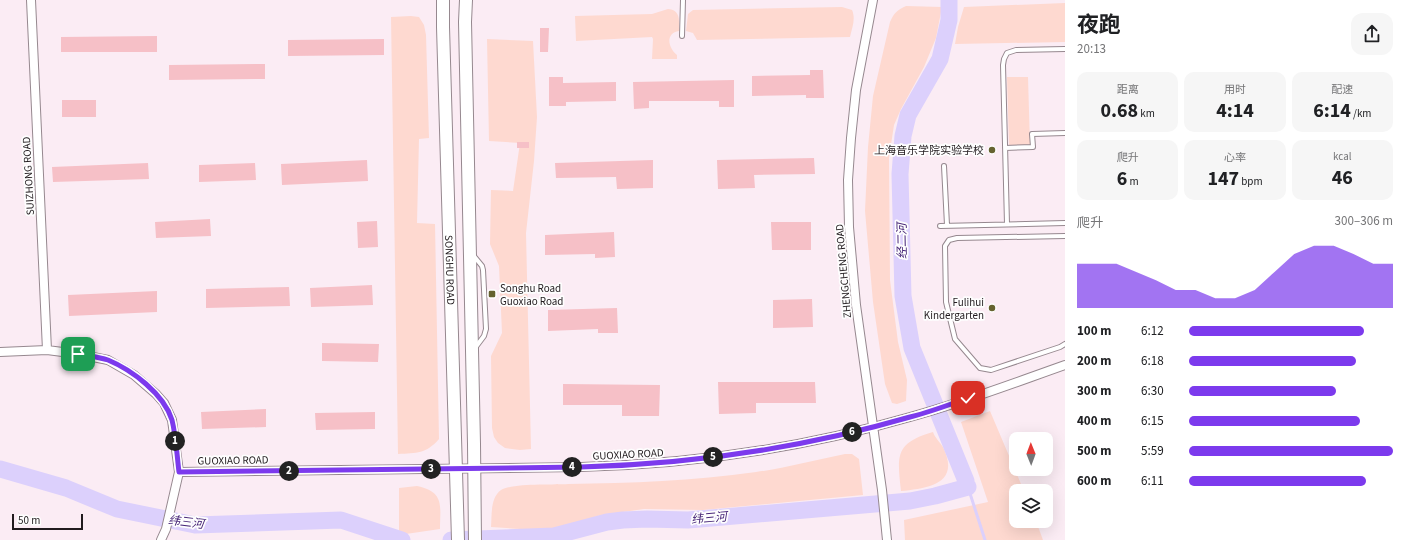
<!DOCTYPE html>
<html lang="zh">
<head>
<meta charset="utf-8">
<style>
	body { margin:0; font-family:"Source Sans 3","Noto Sans SC",sans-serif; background:#f6f6f6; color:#202124; height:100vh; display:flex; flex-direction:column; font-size:15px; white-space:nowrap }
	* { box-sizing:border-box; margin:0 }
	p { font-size:13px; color:#757577 }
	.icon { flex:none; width:22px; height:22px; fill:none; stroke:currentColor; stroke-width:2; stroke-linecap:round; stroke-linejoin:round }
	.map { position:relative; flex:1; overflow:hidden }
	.drawer { display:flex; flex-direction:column; background:#fff; width:340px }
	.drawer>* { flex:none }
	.needle { width:26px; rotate:359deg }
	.controls { position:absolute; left:1009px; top:432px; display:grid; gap:8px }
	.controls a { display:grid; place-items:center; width:44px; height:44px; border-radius:8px; background:#fff; box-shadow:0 4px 16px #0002; font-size:20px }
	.scale { position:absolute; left:12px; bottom:10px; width:71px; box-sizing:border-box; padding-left:4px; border:2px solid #211b1e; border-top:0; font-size:11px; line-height:14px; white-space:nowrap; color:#211b1e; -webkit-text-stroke:3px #fefefe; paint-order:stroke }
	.pin { position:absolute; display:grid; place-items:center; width:34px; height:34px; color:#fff; margin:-17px; border-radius:8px; box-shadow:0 2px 6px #0006 }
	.km { position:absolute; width:20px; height:20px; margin:-10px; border-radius:50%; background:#222; color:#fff; font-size:11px; line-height:20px; text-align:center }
	.round { display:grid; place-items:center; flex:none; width:42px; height:42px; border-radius:12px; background:#f6f6f6 }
	.summary { display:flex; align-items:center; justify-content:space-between; height:68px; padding:0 12px }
	h1 { font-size:22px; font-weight:700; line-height:30px }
	.stats { display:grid; grid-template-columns:repeat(3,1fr); gap:6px; height:68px; padding:4px 12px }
	.stats div { display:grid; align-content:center; border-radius:10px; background:#f6f6f6; text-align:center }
	.stats b { font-size:20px; font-weight:700 }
	.stats small { font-size:11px; font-weight:400 }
	.stats p { font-size:11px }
	.chart { height:112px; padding:8px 12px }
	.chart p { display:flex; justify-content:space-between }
	.chart svg { width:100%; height:72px; margin-top:4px; fill:#7c3aed; opacity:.7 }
	ul { padding:0 12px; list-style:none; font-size:13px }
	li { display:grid; grid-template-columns:64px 48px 1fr; align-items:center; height:30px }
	li i { height:10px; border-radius:5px; background:#7c3aed }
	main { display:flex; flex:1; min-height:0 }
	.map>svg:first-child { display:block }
	.green { fill:#fed9d0 }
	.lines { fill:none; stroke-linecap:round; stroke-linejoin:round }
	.stream { stroke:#dcd0fc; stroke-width:3 }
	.river { stroke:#dcd0fc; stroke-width:17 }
	.building { fill:#f6c0c7 }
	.service-casing { stroke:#96888f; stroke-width:6 }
	.minor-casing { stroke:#96888f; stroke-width:10 }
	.secondary-casing { stroke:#96888f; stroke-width:14 }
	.service { stroke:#fff; stroke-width:4 }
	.minor { stroke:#fff; stroke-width:8 }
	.secondary { stroke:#fff; stroke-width:12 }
	.route-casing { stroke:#fff; stroke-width:8 }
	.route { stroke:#7c3aed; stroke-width:5 }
	.poi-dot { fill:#65622f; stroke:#fefefe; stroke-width:1.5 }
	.labels { text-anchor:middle; stroke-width:3.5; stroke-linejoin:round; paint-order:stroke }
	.poi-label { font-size:11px; fill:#211b1e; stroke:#fefefe; text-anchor:end }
	.street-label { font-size:11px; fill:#211b1e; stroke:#fefefe }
	.water-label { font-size:12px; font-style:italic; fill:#462577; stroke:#fefefe }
</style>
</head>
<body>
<main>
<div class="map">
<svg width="1065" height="540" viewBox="0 0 1065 540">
	<rect width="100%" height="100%" fill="#fbecf4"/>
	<path class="green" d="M 1065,3 L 1065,42 L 955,44 L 958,27 L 964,7 Z
		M 906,6 L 942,7 L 936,38 L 924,67 L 901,109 L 894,125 L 889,158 L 890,280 L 898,342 L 907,380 L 906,401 L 897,404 L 892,403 L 885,384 L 873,302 L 865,211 L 868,147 L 873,96 L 890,22 C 894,13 897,10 906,6 Z
		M 842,7 L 852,10 C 856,19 852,28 850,37 L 697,40 L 693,33 L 686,31 L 688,14 L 693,10 Z
		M 668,9 C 681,10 679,21 679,31 C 665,33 668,48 677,55 L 677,59 L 652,59 L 653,39 L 652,37 L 576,41 L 575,16 L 652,14 Z
		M 411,16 L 419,17 L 424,25 L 426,35 L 429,138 L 419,139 L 417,223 L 435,224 L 439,439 C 426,454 417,453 398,454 L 391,17 Z
		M 487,39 L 533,41 L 537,117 L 534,161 L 526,233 L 531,449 L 520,450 L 505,448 L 498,443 L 494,437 L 492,428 L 491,356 L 502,333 L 499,266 L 490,244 L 491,190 L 513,191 L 520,143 L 489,141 Z
		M 1007,77 L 1028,77 L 1030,145 L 1009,146 Z
		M 990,411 L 1024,491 L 1016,491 L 1016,521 L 1036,521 L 1043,540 L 905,540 L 904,520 L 988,502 L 961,422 Z
		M 933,432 C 935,438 940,442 943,447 C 961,484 928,488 901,491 C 897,455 895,443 933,432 Z
		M 845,454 L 852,454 L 859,459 L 863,495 L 703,510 L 644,509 L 623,512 L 598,516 L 551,531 L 491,527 C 492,515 490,498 501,490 C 513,483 553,485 568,484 C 631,483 693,481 756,472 C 786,468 815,460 845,454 Z
		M 417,486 C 445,492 440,506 440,529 L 399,535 L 399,488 Z"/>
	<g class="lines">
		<path class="stream" d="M 966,481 L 985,540"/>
		<path class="river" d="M 949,0 L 949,20 L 940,59 L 908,115 L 903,136 L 900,174 L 903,296 L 912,348 L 966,481
			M 0,469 L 66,488 L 117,509 L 195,525 L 341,520 L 402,540
			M 451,540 L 554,536 L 607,522 L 623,520 L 647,519 L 688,520 L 910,501 L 935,496 L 968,487"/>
	</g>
	<path class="building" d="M 540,28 L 549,28 L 548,52 L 540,52 Z
		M 157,36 L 157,52 L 61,52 L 61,37 Z
		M 384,39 L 384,55 L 288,56 L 288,40 Z
		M 265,64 L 265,79 L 169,80 L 169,65 Z
		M 810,70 L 823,70 L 824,98 L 806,98 L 806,95 L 752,96 L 752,76 L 810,75 Z
		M 549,77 L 563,77 L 563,83 L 616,82 L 616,101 L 566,102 L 566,106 L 549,106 Z
		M 734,80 L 734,107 L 719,107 L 719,101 L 649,101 L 649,108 L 634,109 L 633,82 Z
		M 62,100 L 96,100 L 96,117 L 62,117 Z
		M 517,142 L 529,142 L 529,148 L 517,148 Z
		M 814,158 L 815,174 L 754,175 L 755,188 L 718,189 L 717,160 Z
		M 367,160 L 368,181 L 282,185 L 281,164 Z
		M 653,160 L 653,188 L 617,189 L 616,177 L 556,178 L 555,163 Z
		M 148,163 L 149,179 L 53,182 L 52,167 Z
		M 255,163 L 256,180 L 199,182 L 199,165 Z
		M 210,219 L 211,236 L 156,238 L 155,222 Z
		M 377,221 L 378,247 L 358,248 L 357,222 Z
		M 771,222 L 811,222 L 811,250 L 772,250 Z
		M 614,232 L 615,257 L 595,258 L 595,254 L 545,255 L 545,235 Z
		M 372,285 L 373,305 L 311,307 L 310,288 Z
		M 289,287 L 290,306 L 206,308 L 206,289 Z
		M 157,291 L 157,312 L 69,316 L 68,295 Z
		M 812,299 L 813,327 L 773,328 L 773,300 Z
		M 617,308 L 618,333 L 598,333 L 598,329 L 548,331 L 548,310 Z
		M 322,343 L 379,344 L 378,362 L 322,361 Z
		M 718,382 L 815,382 L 816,403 L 756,403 L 756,413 L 719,414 Z
		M 563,384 L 660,385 L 659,416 L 622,416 L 622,405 L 563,405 Z
		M 266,409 L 266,427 L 202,429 L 201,412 Z
		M 375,412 L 375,429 L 316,430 L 315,413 Z"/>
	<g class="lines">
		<defs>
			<path id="service" d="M 682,36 L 683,0
				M 1005,148 L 1033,147 L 1032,134 L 1065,133
				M 944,166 L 947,225
				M 1007,224 L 1003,65 L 1004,59 L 1007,53 L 1016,50 L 1065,49
				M 940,226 L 1065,223
				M 1065,236 L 957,238 L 949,240 L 945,246 L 946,302 L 955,339 L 980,368 L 991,370 L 1060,347 L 1065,344
				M 473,255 L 482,266 L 483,270 L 486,329 L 484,336 L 475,348"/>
			<path id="minor" d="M 31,0 L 47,350
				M 873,0 L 856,90 L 851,138 L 848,180 L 849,227 L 856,305 L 882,490 L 887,540
				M 0,352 L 47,350 L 78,354 L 108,360 L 134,375 L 156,394 L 164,403 L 172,420 L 179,472 L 166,529 L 161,540
				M 179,472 L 581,467 C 692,464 803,448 910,417 C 962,403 1014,383 1065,365"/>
			<g id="secondary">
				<path id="s1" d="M 443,0 L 443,27 L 458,540"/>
				<path d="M 466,0 L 465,22 L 474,444 L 475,540"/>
			</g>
		</defs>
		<use href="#service" class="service-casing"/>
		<use href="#minor" class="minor-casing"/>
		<use href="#secondary" class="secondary-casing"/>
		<use href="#service" class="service"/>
		<use href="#minor" class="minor"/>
		<use href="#secondary" class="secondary"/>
	</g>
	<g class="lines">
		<defs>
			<path id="route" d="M 78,354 C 88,356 99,357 108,360 C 132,370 164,394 172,420 C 176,436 177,456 179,472 L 581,467 C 692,464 803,448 910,417 C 930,412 949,405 968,398"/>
		</defs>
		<use href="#route" class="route-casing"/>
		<use href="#route" class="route"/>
	</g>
	<g class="poi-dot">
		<circle cx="992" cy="150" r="4"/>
		<rect x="488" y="290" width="8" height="8" rx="2"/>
		<circle cx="992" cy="308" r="4"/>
	</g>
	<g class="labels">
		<g class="poi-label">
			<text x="984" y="154">上海音乐学院实验学校</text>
			<text x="500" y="292" text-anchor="start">Songhu Road<tspan x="500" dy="13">Guoxiao Road</tspan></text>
			<text x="984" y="306">Fulihui<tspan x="984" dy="13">Kindergarten</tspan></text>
		</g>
		<g class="street-label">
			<text transform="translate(28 176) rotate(-93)" y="4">SUIZHONG ROAD</text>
			<text dy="4" stroke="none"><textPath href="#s1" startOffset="270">SONGHU ROAD</textPath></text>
			<text transform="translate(843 271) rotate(-95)" y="4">ZHENGCHENG ROAD</text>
			<text transform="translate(628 454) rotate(-3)" y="4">GUOXIAO ROAD</text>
			<text transform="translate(233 460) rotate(-1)" y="4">GUOXIAO ROAD</text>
		</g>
		<g class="water-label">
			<text transform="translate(902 241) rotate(-91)" y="4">经二河</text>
			<text transform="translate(709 518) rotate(-5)" y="4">纬三河</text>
			<text transform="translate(186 522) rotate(7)" y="4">纬三河</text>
		</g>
	</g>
</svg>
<div class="controls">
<a><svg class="needle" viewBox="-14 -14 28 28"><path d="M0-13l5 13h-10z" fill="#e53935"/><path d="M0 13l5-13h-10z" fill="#757577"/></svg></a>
<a><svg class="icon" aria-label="layers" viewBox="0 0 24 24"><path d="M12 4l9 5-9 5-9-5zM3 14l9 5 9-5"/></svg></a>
</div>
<div class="scale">50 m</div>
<div class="pin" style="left:78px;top:354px;background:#1e9e55"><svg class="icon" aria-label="arrive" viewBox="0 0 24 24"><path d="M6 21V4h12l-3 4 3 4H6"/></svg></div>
<div class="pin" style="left:968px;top:398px;background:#d93025"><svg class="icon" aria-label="check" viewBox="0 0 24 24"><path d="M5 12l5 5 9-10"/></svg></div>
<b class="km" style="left:175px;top:441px">1</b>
<b class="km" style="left:289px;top:471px">2</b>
<b class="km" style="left:431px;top:469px">3</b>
<b class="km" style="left:572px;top:467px">4</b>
<b class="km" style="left:713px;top:457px">5</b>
<b class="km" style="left:852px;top:432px">6</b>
</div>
<section class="drawer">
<div class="summary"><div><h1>夜跑</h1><p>20:13</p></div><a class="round"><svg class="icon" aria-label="share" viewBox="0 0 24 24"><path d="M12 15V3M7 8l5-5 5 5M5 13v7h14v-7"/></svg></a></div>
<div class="stats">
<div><p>距离</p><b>0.68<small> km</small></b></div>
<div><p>用时</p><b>4:14</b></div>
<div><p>配速</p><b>6:14<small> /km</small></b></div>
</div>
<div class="stats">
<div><p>爬升</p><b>6<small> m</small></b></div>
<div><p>心率</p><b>147<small> bpm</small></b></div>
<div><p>kcal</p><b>46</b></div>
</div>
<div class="chart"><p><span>爬升</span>300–306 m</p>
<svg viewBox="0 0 160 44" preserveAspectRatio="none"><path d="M0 44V17L10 17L20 17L30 22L40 27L50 33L60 33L70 38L80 38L90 33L100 22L110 11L120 6L130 6L140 11L150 17L160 17V44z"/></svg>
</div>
<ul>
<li><b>100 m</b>6:12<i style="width:86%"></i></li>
<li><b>200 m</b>6:18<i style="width:82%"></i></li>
<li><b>300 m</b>6:30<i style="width:72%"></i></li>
<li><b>400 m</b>6:15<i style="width:84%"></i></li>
<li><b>500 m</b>5:59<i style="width:100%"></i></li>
<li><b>600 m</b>6:11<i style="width:87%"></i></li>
</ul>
</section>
</main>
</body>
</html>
